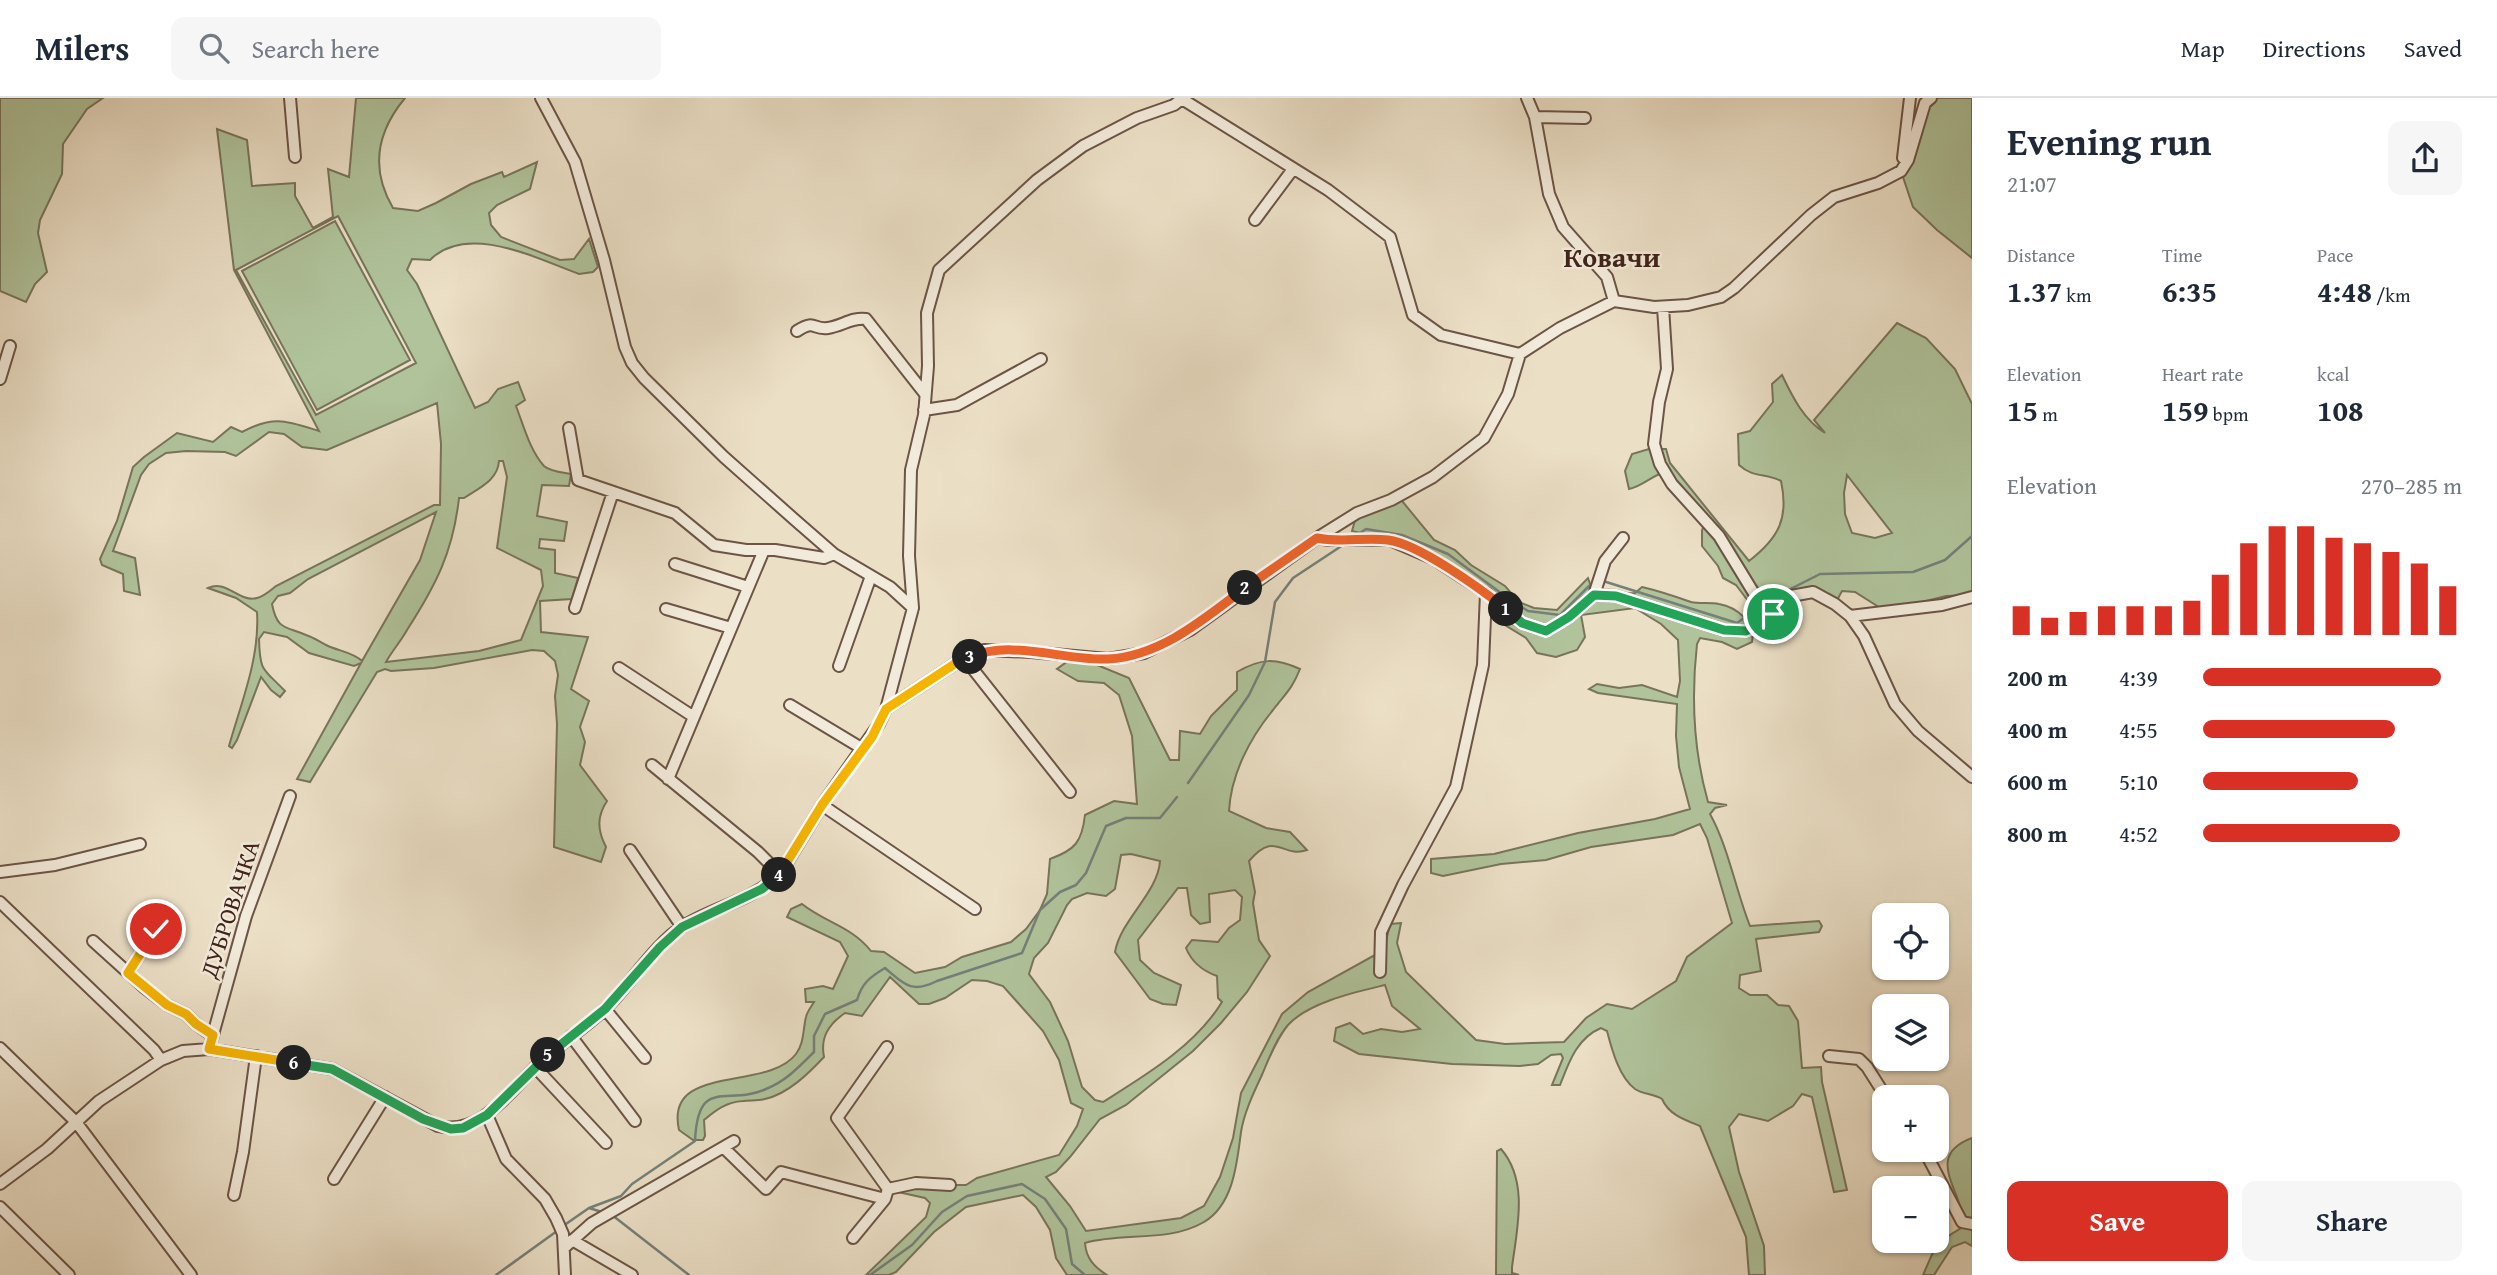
<!DOCTYPE html>
<html lang="en">
<head>
<meta charset="utf-8">
<style>
	body { margin:0; font-family:"Gentium Book Plus",serif; background:#f6f6f7; color:#1f2937; height:100vh; display:flex; flex-direction:column; font-size:26px; white-space:nowrap }
	* { box-sizing:border-box; margin:0 }
	p { font-size:23px; color:#747a83 }
	.icon { flex:none; width:38px; height:38px; fill:none; stroke:currentColor; stroke-width:2; stroke-linecap:round; stroke-linejoin:round }
	.map { position:relative; flex:1; overflow:hidden }
	.panel { display:flex; flex-direction:column; background:#fff; width:525px }
	.panel>* { flex:none }
	.buttons { position:absolute; left:1872px; top:805px; display:grid; gap:14px }
	.buttons a { display:grid; place-items:center; width:77px; height:77px; border-radius:14px; background:#fff; box-shadow:0 2px 5px #0004; font-size:35px }
	.pin { position:absolute; display:grid; place-items:center; width:60px; height:60px; color:#fff; margin:-30px; border:4px solid #fff; border-radius:50%; box-shadow:0 2px 7px #0007 }
	.km { position:absolute; width:35px; height:35px; margin:-18px; border-radius:50%; background:#222; color:#fff; font-size:19px; line-height:35px; text-align:center }
	.round { display:grid; place-items:center; flex:none; width:74px; height:74px; border-radius:14px; background:#f6f6f7 }
	.summary { display:flex; align-items:center; justify-content:space-between; height:119px; padding:0 35px }
	h1 { font-size:38px; font-weight:800; line-height:52px }
	.metrics { display:grid; grid-template-columns:repeat(3,1fr); gap:10px; height:119px; padding:7px 35px }
	.metrics div { display:grid; align-content:center }
	.metrics b { font-size:30px; font-weight:800 }
	.metrics small { font-size:19px; font-weight:400 }
	.metrics p { font-size:19px }
	.chart { height:196px; padding:14px 35px }
	.chart p { display:flex; justify-content:space-between }
	.chart svg { width:100%; height:126px; margin-top:7px; stroke:#d93025; stroke-width:6 }
	.action { display:flex; gap:14px; margin-top:auto; padding:14px 35px }
	.action a { flex:1; height:80px; border-radius:14px; background:#d93025; color:#fff; font-size:28px; font-weight:800; line-height:80px; text-align:center }
	.action a+a { background:#f6f6f7; color:#1f2937 }
	ul { padding:0 35px; list-style:none; font-size:23px }
	li { display:grid; grid-template-columns:112px 84px 1fr; align-items:center; height:52px }
	li i { height:18px; border-radius:9px; background:#d93025 }
	header { display:flex; align-items:center; gap:42px; box-sizing:border-box; height:98px; padding:0 35px; background:#fff; border-bottom:2px solid #e0e1e3 }
	header strong { font-size:33px }
	nav { display:flex; gap:38px; margin-inline-start:auto; font-size:24px }
	.search { width:490px; height:63px; background:#f6f6f7; display:flex; align-items:center; gap:18px; box-sizing:border-box; padding:0 24px; border-radius:14px; color:#747a83; font-size:26px }
	main { display:flex; flex:1; min-height:0 }
	.map>svg:first-child { display:block }
	.green { fill:#b0c39b; stroke:#78745b; stroke-width:2; fill-rule:evenodd }
	.lines { fill:none; stroke-linecap:round; stroke-linejoin:round }
	.stream { stroke:#758079; stroke-width:2.5 }
	.street-casing { stroke:#6c5446; stroke-width:14 }
	.street { stroke:#f2eada; stroke-width:10 }
	.split-1-casing { stroke:#fff; stroke-width:14 }
	.split-2-casing { stroke:#fff; stroke-width:14 }
	.split-3-casing { stroke:#fff; stroke-width:14 }
	.split-4-casing { stroke:#fff; stroke-width:14 }
	.split-5-casing { stroke:#fff; stroke-width:14 }
	.split-6-casing { stroke:#fff; stroke-width:14 }
	.split-7-casing { stroke:#fff; stroke-width:14 }
	.split-1 { stroke:#22a559; stroke-width:9 }
	.split-2 { stroke:#f0652b; stroke-width:9 }
	.split-3 { stroke:#f0652b; stroke-width:9 }
	.split-4 { stroke:#f5b400; stroke-width:9 }
	.split-5 { stroke:#22a559; stroke-width:9 }
	.split-6 { stroke:#22a559; stroke-width:9 }
	.split-7 { stroke:#f5b400; stroke-width:9 }
	.labels { text-anchor:middle; stroke-width:5; stroke-linejoin:round; paint-order:stroke }
	.street-label { font-size:24px; fill:#41251b; stroke:#f2eada }
	.quarter-label { font-size:28px; font-weight:bold; fill:#41251b; stroke:#f2eada }
</style>
</head>
<body>
<header>
<strong>Milers</strong>
<div class="search"><svg class="icon" aria-label="search" viewBox="0 0 24 24"><circle cx="10" cy="10" r="6"/><path d="M15 15l6 6"/></svg>Search here</div>
<nav><a>Map</a><a>Directions</a><a>Saved</a></nav>
</header>
<main>
<div class="map">
<svg width="1972" height="1177" viewBox="0 0 1972 1177">
	<rect width="100%" height="100%" fill="#ebdfc6"/>
	<filter id="stains"><feTurbulence type="fractalNoise" baseFrequency=".00286" numOctaves="4"/><feColorMatrix values="0 0 0 0 .2 0 0 0 0 .09 0 0 0 0 .02 0 0 0 .5 -.17"/></filter>
	<radialGradient id="worn" r=".72"><stop offset=".6" stop-color="#630" stop-opacity="0"/><stop offset="1" stop-color="#630" stop-opacity=".3"/></radialGradient>
	<path class="green" d="M 0,0 L 103,0 L 87,11 L 63,46 L 62,76 L 40,122 L 38,135 L 47,174 L 35,186 L 26,204 L 0,193 Z
		M 356,0 L 405,0 C 376,35 370,71 393,110 L 418,113 L 436,105 L 471,86 L 502,74 L 504,79 L 537,64 L 530,91 L 497,107 L 489,115 L 491,127 L 501,139 L 560,162 L 574,161 L 589,141 L 598,169 L 593,174 L 579,176 C 538,161 467,124 430,162 L 412,161 L 407,172 L 417,186 L 475,310 L 488,304 L 498,291 L 518,284 L 525,302 L 516,308 C 523,326 530,353 544,368 C 551,374 562,374 571,376 L 569,388 L 542,387 L 537,418 L 567,424 L 564,443 L 540,441 L 539,450 L 555,452 L 555,475 L 578,480 L 572,501 L 540,503 L 541,534 L 588,539 L 571,591 L 589,603 L 580,629 L 585,644 L 580,667 L 607,703 C 597,718 597,732 606,749 L 601,764 L 554,749 L 557,626 L 555,598 L 558,577 L 555,563 L 544,553 L 532,552 L 434,570 L 391,573 L 385,571 L 377,574 L 310,684 L 297,681 L 361,565 L 354,568 L 309,555 L 287,539 L 264,534 L 259,541 C 260,575 263,570 285,593 L 280,599 L 271,592 L 261,579 L 237,642 L 232,650 L 229,648 C 241,605 260,560 257,514 L 236,500 L 208,490 C 227,481 239,505 257,500 C 263,499 271,492 276,488 L 434,407 L 440,407 L 441,346 L 437,305 L 327,352 L 302,349 L 284,336 L 269,334 L 236,358 L 225,354 L 186,353 L 166,355 L 149,366 L 141,377 L 113,453 L 135,460 L 140,497 L 124,493 L 123,476 L 102,467 L 100,461 L 117,423 L 133,369 L 144,359 L 177,335 L 213,344 L 231,329 L 242,334 C 274,317 287,323 319,333 L 234,172 L 217,31 L 247,42 L 252,88 L 295,85 L 295,98 L 313,130 L 333,119 L 328,71 L 349,79 ZM 338,118 L 416,265 L 316,317 L 236,172 ZM 499,363 L 503,363 L 507,379 L 497,450 L 541,472 L 543,488 L 521,542 L 479,553 L 386,564 C 392,553 401,543 407,532 C 436,487 453,454 459,400 L 464,400 C 479,390 498,382 499,363 ZM 436,414 L 420,462 L 362,563 C 353,554 338,553 326,547 C 320,544 313,539 306,537 C 285,528 277,532 272,506 L 278,498 L 290,495 L 308,481 Z
		M 1931,0 L 1972,0 L 1972,160 L 1937,132 L 1913,109 L 1901,73 Z
		M 335,123 L 410,262 L 317,312 L 242,173 Z
		M 1897,225 L 1926,240 L 1955,271 L 1972,306 L 1972,497 L 1946,498 L 1894,511 L 1882,511 L 1855,494 L 1842,493 L 1835,506 L 1813,494 L 1791,498 L 1769,520 L 1758,516 L 1736,487 L 1723,480 L 1718,468 L 1702,448 L 1702,433 L 1705,422 L 1665,374 C 1651,378 1643,388 1629,391 L 1625,373 L 1632,356 L 1649,351 L 1666,351 L 1670,365 L 1749,463 C 1779,440 1789,420 1781,383 C 1766,375 1753,380 1739,367 L 1738,336 L 1750,333 L 1773,304 L 1772,286 L 1782,277 C 1793,300 1804,322 1825,335 L 1814,322 ZM 1847,377 L 1892,435 L 1875,440 L 1852,435 L 1845,416 L 1844,395 Z
		M 1398,398 L 1434,442 L 1455,452 L 1471,467 L 1505,488 L 1519,504 L 1534,510 L 1557,512 L 1588,480 L 1594,497 L 1635,495 L 1642,489 C 1659,493 1674,498 1691,504 C 1700,506 1710,504 1719,506 C 1736,509 1756,524 1752,544 L 1737,551 L 1722,544 L 1700,540 L 1697,546 C 1691,600 1693,651 1708,704 L 1727,707 L 1715,710 L 1710,716 C 1728,748 1736,793 1750,828 L 1819,823 L 1822,828 L 1819,834 L 1756,841 L 1761,873 L 1740,877 L 1739,890 L 1750,897 L 1767,897 L 1778,907 L 1789,908 L 1798,923 L 1802,970 L 1821,969 L 1822,984 L 1847,1092 L 1834,1094 L 1812,999 L 1802,996 L 1793,1008 L 1768,1023 L 1739,1016 L 1729,1029 L 1739,1074 L 1764,1148 L 1765,1177 L 1749,1177 L 1746,1139 L 1700,1028 C 1685,1022 1669,1017 1662,1001 C 1654,996 1642,996 1635,991 C 1619,979 1612,952 1607,933 L 1601,930 C 1577,940 1569,964 1560,987 L 1552,987 L 1563,960 L 1561,956 L 1551,957 L 1538,966 L 1520,968 L 1452,966 L 1359,956 L 1334,943 L 1336,930 L 1350,925 L 1363,936 L 1381,931 L 1402,934 L 1420,931 L 1392,908 L 1385,887 C 1356,894 1309,904 1288,927 C 1276,941 1268,963 1261,979 C 1253,996 1244,1015 1241,1034 C 1237,1064 1234,1106 1204,1124 C 1168,1145 1123,1134 1085,1145 C 1086,1160 1094,1169 1107,1177 L 1067,1177 L 1056,1160 L 1050,1132 L 1036,1109 L 1023,1097 L 966,1109 L 934,1134 L 896,1174 L 889,1177 L 866,1177 L 926,1119 L 930,1105 L 925,1100 L 898,1094 L 901,1087 L 966,1087 L 977,1080 L 1059,1057 L 1077,1028 L 1083,1011 L 1071,1005 L 1059,962 L 1043,933 L 1003,888 L 987,883 L 972,882 L 945,900 L 929,906 L 919,906 L 890,879 L 862,918 L 845,915 C 829,926 820,939 824,959 C 809,975 788,996 765,1001 C 758,1003 750,1002 743,1003 C 726,1004 716,1012 704,1022 L 705,1038 L 703,1042 L 693,1042 L 679,1032 C 664,965 767,994 796,956 C 804,946 803,931 806,919 C 807,914 811,909 814,904 L 806,904 L 805,891 L 823,888 L 833,891 L 848,858 L 840,844 L 787,819 L 791,811 L 802,806 C 826,825 851,828 871,853 L 884,854 L 915,875 L 945,869 L 962,859 L 1011,844 L 1026,831 L 1040,812 L 1047,796 L 1050,761 C 1075,752 1082,744 1085,717 L 1114,703 L 1137,706 L 1132,638 L 1119,597 L 1104,585 L 1078,583 L 1057,571 L 1075,558 L 1129,580 L 1170,662 L 1179,662 L 1180,633 L 1200,636 L 1211,618 L 1237,592 L 1237,574 C 1261,560 1275,560 1300,571 C 1292,591 1286,595 1273,612 C 1250,640 1231,676 1229,713 L 1266,730 L 1290,734 L 1307,752 C 1282,761 1276,731 1249,763 L 1255,794 L 1253,805 L 1259,842 L 1270,858 L 1247,894 L 1221,925 L 1193,953 L 1126,1007 L 1100,1021 L 1070,1059 L 1056,1074 L 1046,1079 L 1070,1108 L 1086,1133 L 1181,1120 L 1204,1108 L 1220,1079 L 1233,1040 L 1241,995 L 1282,916 L 1308,894 L 1384,852 L 1390,826 L 1401,825 L 1397,845 L 1406,874 L 1476,942 L 1505,946 L 1564,944 L 1586,920 L 1607,906 L 1632,911 L 1676,883 L 1687,859 L 1732,825 L 1707,740 L 1700,726 L 1673,737 L 1591,749 L 1546,762 L 1501,766 L 1443,778 L 1431,775 L 1431,761 L 1494,756 L 1578,735 L 1655,721 L 1690,711 L 1679,669 L 1676,638 L 1677,606 L 1598,595 L 1589,591 L 1597,586 L 1619,590 L 1642,587 L 1677,599 L 1680,583 L 1678,542 L 1661,526 L 1635,510 L 1581,517 L 1585,539 L 1577,552 L 1556,559 L 1537,555 L 1526,540 L 1495,521 L 1486,495 L 1390,442 L 1352,433 L 1357,415 ZM 1131,756 L 1160,763 C 1158,795 1121,821 1115,854 L 1150,901 L 1163,906 L 1176,907 L 1181,887 L 1154,875 L 1140,862 L 1138,842 L 1178,790 L 1187,790 L 1191,817 L 1200,826 L 1210,824 L 1209,796 L 1235,792 L 1242,799 L 1240,822 L 1229,830 L 1218,844 L 1192,842 L 1186,850 C 1192,865 1203,873 1217,878 L 1218,900 L 1222,904 C 1195,948 1146,977 1103,1004 L 1095,1002 L 1082,989 L 1068,943 L 1050,904 L 1029,876 L 1034,860 L 1048,845 L 1067,807 L 1072,801 L 1087,795 L 1106,798 L 1115,791 L 1121,757 Z
		M 1972,1040 L 1972,1148 L 1965,1144 L 1952,1149 L 1934,1177 L 1923,1177 L 1937,1145 L 1961,1130 C 1970,1098 1919,1060 1972,1040 Z
		M 1501,1051 C 1529,1083 1517,1131 1512,1169 L 1512,1175 L 1519,1177 L 1496,1177 L 1497,1053 Z"/>
	<g class="lines">
		<path class="stream" d="M 1357,437 L 1366,431 L 1402,437 L 1448,456 L 1509,501 L 1528,513 L 1560,517 L 1589,488 L 1594,486
			M 1603,483 L 1737,525 L 1754,513
			M 1769,502 L 1820,476 L 1913,474 L 1945,462 L 1972,438
			M 1188,685 L 1249,597 L 1265,564 L 1275,504 L 1293,480 L 1343,447
			M 589,1110 L 621,1098 L 632,1086 L 695,1043 C 698,977 727,1009 766,991 C 786,983 799,969 814,954 L 814,938 L 825,916 L 857,902 C 862,885 870,879 885,870 C 904,886 911,896 937,883 L 1022,855 L 1040,812 L 1060,794 L 1076,787 L 1086,775 L 1106,728 L 1126,720 L 1160,720 L 1177,699
			M 612,1117 L 689,1177
			M 563,1128 L 589,1110 L 602,1114
			M 496,1177 L 557,1133
			M 870,1177 L 912,1147 L 942,1114 L 967,1098 L 1022,1086 L 1045,1101 L 1066,1131 L 1072,1166 L 1085,1177"/>
		<defs>
			<path id="street" d="M 290,0 L 295,59
				M 541,0 L 575,64 L 604,162 L 625,249 L 632,265 L 644,280 L 724,359 L 795,422 L 834,456 L 890,489 L 913,510
				M 1527,0 L 1535,19 L 1549,96 L 1563,129 L 1607,179 L 1614,203
				M 1182,1 L 1328,92 L 1390,139 L 1413,217 L 1441,237 L 1520,256
				M 1535,19 L 1585,20
				M 1903,60 L 1910,0
				M 1255,122 L 1293,71
				M 1663,209 L 1667,271 L 1659,304 L 1654,346 L 1660,366 L 1672,386 L 1719,438 L 1769,520
				M 797,233 C 816,221 812,232 828,230 C 842,228 852,219 866,221 L 925,296
				M 0,281 L 10,248
				M 924,312 L 957,307 L 1041,261
				M 569,330 L 578,382 L 675,415 L 714,447 L 746,452 L 775,452 L 824,460 L 834,456
				M 1317,440 L 1329,442 L 1390,442 L 1432,460 L 1486,495 L 1522,525 L 1546,533 L 1569,519 L 1594,497 L 1616,498 L 1724,532 L 1746,533 L 1769,520 L 1791,498 L 1813,494 L 1835,506 L 1850,518 L 1864,538 L 1895,606 L 1918,633 L 1972,679
				M 675,466 L 748,489
				M 1594,497 L 1605,463 L 1623,440
				M 575,510 L 613,394
				M 666,511 L 731,530
				M 1850,518 L 1942,507 L 1972,499
				M 965,561 L 1070,694
				M 839,568 L 871,478
				M 619,570 L 694,619
				M 790,607 L 863,651
				M 886,611 L 956,565 L 984,552 L 1031,554 L 1108,561 L 1144,555 L 1190,532 L 1317,440 L 1357,415 L 1391,402 L 1433,379 L 1484,340 L 1508,296 L 1520,256 L 1560,230 L 1614,203 L 1654,209 L 1688,207 L 1721,199 L 1734,190 L 1811,117 L 1834,99 L 1878,85 L 1901,73 L 1908,62 L 1925,5 L 1931,0
				M 652,667 L 758,754 L 780,776
				M 668,681 L 764,452
				M 822,707 L 975,811
				M 630,752 L 682,829
				M 0,774 L 55,767 L 140,746
				M 0,804 L 154,952 L 161,962
				M 93,843 L 145,890 L 167,907 L 186,916 L 196,926 L 213,938
				M 1380,874 L 1381,834 L 1403,787 L 1456,689 L 1483,567 L 1486,495
				M 128,875 L 156,831 L 138,819
				M 605,911 L 645,960
				M 571,938 L 635,1023
				M 0,950 L 76,1024 L 191,1177
				M 209,951 L 246,818 L 290,698
				M 1829,958 L 1859,961 L 1867,969 L 1886,999
				M 535,969 L 606,1045
				M 487,1017 L 506,1061 L 545,1101 L 556,1120 L 563,1136 L 565,1177
				M 725,1051 L 766,1091 L 781,1074 L 885,1101 L 888,1091 L 837,1020 L 887,949
				M 1924,1052 L 1962,1124 L 1972,1126
				M 334,1081 L 385,999
				M 0,1086 L 47,1051 L 99,1003 L 161,962 L 183,953 L 209,951 L 332,971 L 438,1028 C 484,1039 513,987 544,961 C 564,943 587,928 606,910 C 629,888 656,845 682,829 C 713,809 752,803 780,776 L 822,707 L 879,626 L 886,611 L 906,536 L 913,510 L 909,458 L 911,372 L 924,317 L 928,268 L 927,215 L 939,172 L 1037,82 L 1083,48 L 1137,20 L 1174,7 L 1183,0
				M 888,1091 L 916,1085 L 950,1087
				M 234,1097 L 243,1054 L 256,958
				M 0,1109 L 69,1177
				M 853,1140 L 885,1101
				M 572,1142 L 632,1177
				M 565,1149 L 592,1125 L 734,1043"/>
		</defs>
		<use href="#street" class="street-casing"/>
		<use href="#street" class="street"/>
	</g>
	<g class="lines">
		<defs>
			<path id="split-1" d="M 1506,511 L 1522,525 L 1546,533 L 1569,519 L 1594,497 L 1616,498 L 1724,532 L 1746,533 L 1773,516"/>
			<path id="split-2" d="M 1245,490 L 1317,440 C 1341,445 1365,439 1388,442 C 1419,446 1481,491 1506,511"/>
			<path id="split-3" d="M 970,559 C 1011,541 1065,563 1108,561 C 1161,558 1204,521 1245,490"/>
			<path id="split-4" d="M 779,777 L 822,707 L 872,639 L 886,611 L 956,565 L 970,559"/>
			<path id="split-5" d="M 548,957 L 605,911 L 660,849 L 682,829 L 762,791 L 779,777"/>
			<path id="split-6" d="M 294,965 L 332,971 L 423,1021 L 451,1031 L 463,1030 L 487,1017 L 548,957"/>
			<path id="split-7" d="M 156,831 L 128,875 L 167,907 L 186,916 L 196,926 L 213,937 L 209,951 L 294,965"/>
		</defs>
		<use href="#split-1" class="split-1-casing"/>
		<use href="#split-2" class="split-2-casing"/>
		<use href="#split-3" class="split-3-casing"/>
		<use href="#split-4" class="split-4-casing"/>
		<use href="#split-5" class="split-5-casing"/>
		<use href="#split-6" class="split-6-casing"/>
		<use href="#split-7" class="split-7-casing"/>
		<use href="#split-1" class="split-1"/>
		<use href="#split-2" class="split-2"/>
		<use href="#split-3" class="split-3"/>
		<use href="#split-4" class="split-4"/>
		<use href="#split-5" class="split-5"/>
		<use href="#split-6" class="split-6"/>
		<use href="#split-7" class="split-7"/>
	</g>
	<g class="labels">
		<g class="street-label">
			<text transform="translate(230 811) rotate(-72)" y="8">ДУБРОВАЧКА</text>
		</g>
		<g class="quarter-label">
			<text x="1612" y="169">Ковачи</text>
		</g>
	</g>
	<rect width="100%" height="100%" filter="url(#stains)"/>
	<rect width="100%" height="100%" fill="url(#worn)"/>
</svg>
<div class="buttons">
<a><svg class="icon" aria-label="locate" viewBox="0 0 24 24"><circle cx="12" cy="12" r="6"/><path d="M12 2v4M12 18v4M2 12h4M18 12h4"/></svg></a>
<a><svg class="icon" aria-label="layers" viewBox="0 0 24 24"><path d="M12 4l9 5-9 5-9-5zM3 14l9 5 9-5"/></svg></a>
<a>+</a>
<a>−</a>
</div>
<div class="pin" style="left:1773px;top:516px;background:#1e9e55"><svg class="icon" aria-label="arrive" viewBox="0 0 24 24"><path d="M6 21V4h12l-3 4 3 4H6"/></svg></div>
<div class="pin" style="left:156px;top:831px;background:#d93025"><svg class="icon" aria-label="check" viewBox="0 0 24 24"><path d="M5 12l5 5 9-10"/></svg></div>
<b class="km" style="left:1506px;top:511px">1</b>
<b class="km" style="left:1245px;top:490px">2</b>
<b class="km" style="left:970px;top:559px">3</b>
<b class="km" style="left:779px;top:777px">4</b>
<b class="km" style="left:548px;top:957px">5</b>
<b class="km" style="left:294px;top:965px">6</b>
</div>
<section class="panel">
<div class="summary"><div><h1>Evening run</h1><p>21:07</p></div><a class="round"><svg class="icon" aria-label="share" viewBox="0 0 24 24"><path d="M12 15V3M7 8l5-5 5 5M5 13v7h14v-7"/></svg></a></div>
<div class="metrics">
<div><p>Distance</p><b>1.37<small> km</small></b></div>
<div><p>Time</p><b>6:35</b></div>
<div><p>Pace</p><b>4:48<small> /km</small></b></div>
</div>
<div class="metrics">
<div><p>Elevation</p><b>15<small> m</small></b></div>
<div><p>Heart rate</p><b>159<small> bpm</small></b></div>
<div><p>kcal</p><b>108</b></div>
</div>
<div class="chart"><p><span>Elevation</span>270–285 m</p>
<svg viewBox="0 0 160 44" preserveAspectRatio="none"><path d="M5 44V34M15 44V38M25 44V36M35 44V34M45 44V34M55 44V34M65 44V32M75 44V23M85 44V12M95 44V6M105 44V6M115 44V10M125 44V12M135 44V15M145 44V19M155 44V27"/></svg>
</div>
<ul>
<li><b>200 m</b>4:39<i style="width:92%"></i></li>
<li><b>400 m</b>4:55<i style="width:74%"></i></li>
<li><b>600 m</b>5:10<i style="width:60%"></i></li>
<li><b>800 m</b>4:52<i style="width:76%"></i></li>
</ul>
<div class="action"><a>Save</a><a>Share</a></div>
</section>
</main>
</body>
</html>
